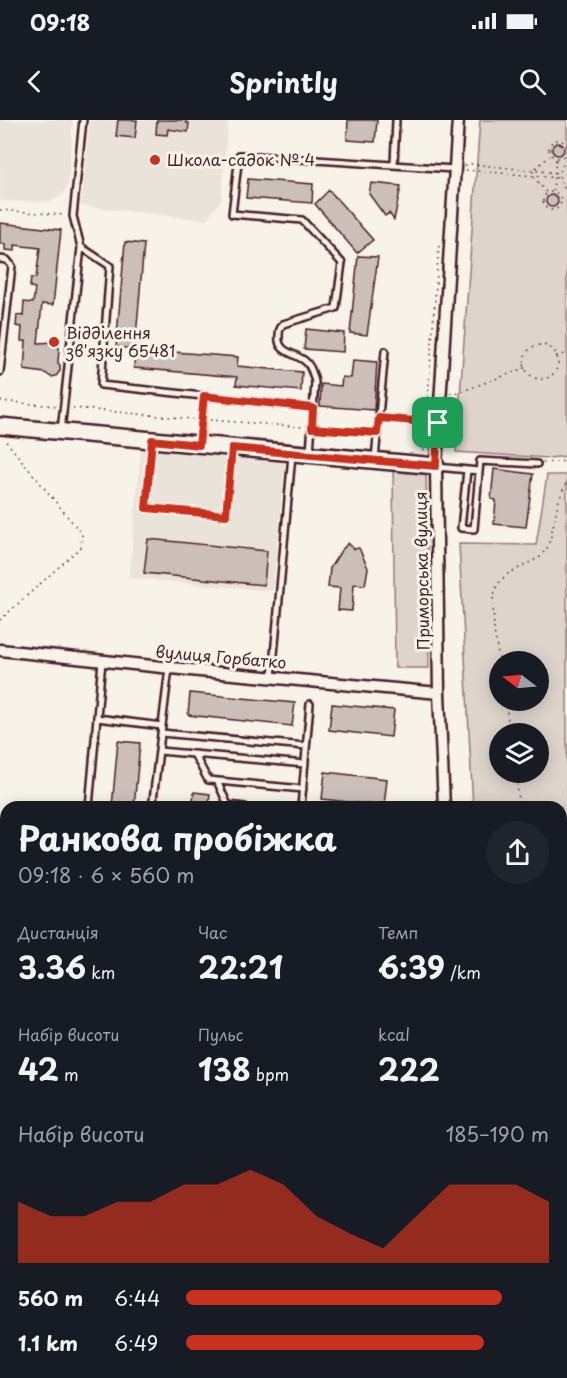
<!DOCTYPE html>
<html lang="uk">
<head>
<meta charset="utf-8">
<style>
	body { margin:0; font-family:"Playpen Sans",sans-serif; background:#20242c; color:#f1f3f6; height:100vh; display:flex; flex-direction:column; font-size:22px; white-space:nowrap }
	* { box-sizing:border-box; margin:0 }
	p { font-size:20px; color:#9ea1a6 }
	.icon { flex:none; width:33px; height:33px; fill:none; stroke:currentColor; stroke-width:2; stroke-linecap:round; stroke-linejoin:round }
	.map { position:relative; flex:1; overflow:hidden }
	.sheet { position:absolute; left:0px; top:681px; width:567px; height:578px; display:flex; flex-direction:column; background:#171b24; border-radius:18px 18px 0 0; box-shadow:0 3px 15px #0003 }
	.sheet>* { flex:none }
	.needle { width:39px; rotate:286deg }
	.buttons { position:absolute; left:489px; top:531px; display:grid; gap:12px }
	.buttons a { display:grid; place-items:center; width:60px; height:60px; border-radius:50%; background:#171b24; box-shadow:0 3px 15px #0003; font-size:30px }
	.pin { position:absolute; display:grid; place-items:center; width:51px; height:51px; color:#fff; margin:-26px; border-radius:12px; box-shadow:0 3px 9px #0006 }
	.round { display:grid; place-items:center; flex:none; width:63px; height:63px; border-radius:32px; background:#20242c }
	.overview { display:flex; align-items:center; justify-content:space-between; height:102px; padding:0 18px }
	h1 { font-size:33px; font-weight:700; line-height:45px }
	.stats { display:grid; grid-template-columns:repeat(3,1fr); gap:9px; height:102px; padding:6px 18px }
	.stats div { display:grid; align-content:center }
	.stats b { font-size:30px; font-weight:700 }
	.stats small { font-size:16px; font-weight:400 }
	.stats p { font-size:16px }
	.chart { height:168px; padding:12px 18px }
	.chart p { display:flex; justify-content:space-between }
	.chart svg { width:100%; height:108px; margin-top:6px; fill:#c8321e; opacity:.7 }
	ul { padding:0 18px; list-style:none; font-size:20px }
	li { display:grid; grid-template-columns:96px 72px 1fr; align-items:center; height:45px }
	li i { height:15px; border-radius:8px; background:#c8321e }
	.status { display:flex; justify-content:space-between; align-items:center; height:42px; padding:0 30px; background:#171b24; direction:ltr }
	.status svg { height:16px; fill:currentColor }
	header { display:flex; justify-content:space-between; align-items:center; height:78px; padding:0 18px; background:#171b24; font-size:27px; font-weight:700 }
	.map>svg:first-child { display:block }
	.built { fill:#eae3da }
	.green { fill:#ded4cc; stroke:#947a7c; stroke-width:1.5; fill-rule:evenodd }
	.building { fill:#ccbfb9; stroke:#4a1f2b; stroke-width:1.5 }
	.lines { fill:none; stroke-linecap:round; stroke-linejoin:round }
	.lane-casing { stroke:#4a1f2b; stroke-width:10 }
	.street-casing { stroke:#4a1f2b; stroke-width:15 }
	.secondary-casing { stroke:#4a1f2b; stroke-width:20 }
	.path { stroke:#4a1f2b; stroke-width:1.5; stroke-dasharray:1.5 4.5; stroke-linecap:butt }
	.lane { stroke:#f7f3e8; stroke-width:5 }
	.street { stroke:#f7f3e8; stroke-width:10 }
	.secondary { stroke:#f7f3e8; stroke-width:15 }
	.route-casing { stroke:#fff; stroke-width:12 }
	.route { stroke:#c8321e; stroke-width:8 }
	.poi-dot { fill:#c8321e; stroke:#f7f3e8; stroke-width:2 }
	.labels { text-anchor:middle; stroke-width:6; stroke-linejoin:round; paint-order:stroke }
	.poi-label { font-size:16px; fill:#4a1f2b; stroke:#f7f3e8; text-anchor:start }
	.street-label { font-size:16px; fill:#4a1f2b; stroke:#f7f3e8 }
</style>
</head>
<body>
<div class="status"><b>09:18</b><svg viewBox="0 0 49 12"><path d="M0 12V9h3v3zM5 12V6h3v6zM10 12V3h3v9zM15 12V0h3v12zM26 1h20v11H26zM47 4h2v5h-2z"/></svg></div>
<header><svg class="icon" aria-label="back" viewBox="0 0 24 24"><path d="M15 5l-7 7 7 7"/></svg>Sprintly<svg class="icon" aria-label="search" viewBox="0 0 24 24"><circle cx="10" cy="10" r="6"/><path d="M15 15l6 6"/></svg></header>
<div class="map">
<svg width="567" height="1258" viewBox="0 0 567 1258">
	<rect width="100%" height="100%" fill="#f7f3e8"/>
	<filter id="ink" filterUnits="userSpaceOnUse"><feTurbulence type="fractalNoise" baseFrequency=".0167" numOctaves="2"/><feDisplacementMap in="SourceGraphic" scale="12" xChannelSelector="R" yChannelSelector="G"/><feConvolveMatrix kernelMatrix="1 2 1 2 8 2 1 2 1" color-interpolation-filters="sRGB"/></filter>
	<g filter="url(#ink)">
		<path class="built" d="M 0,0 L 73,0 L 68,64 L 63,75 L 51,81 L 38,82 L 0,81 Z
			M 90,0 L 228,0 L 221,80 L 206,100 L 81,86 Z
			M 141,329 L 285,342 L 273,471 L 129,458 Z"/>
		<path class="green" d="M 480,0 L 567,0 L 567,336 L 549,338 L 456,332 Z
			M 393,349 L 426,349 L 429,548 L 395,548 Z
			M 547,355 L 567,355 L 567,1258 L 497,1258 L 497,1253 L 561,1252 L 561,687 L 473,687 L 459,424 L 536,425 ZM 500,542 L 538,542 L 538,580 L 500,580 ZM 500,614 L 538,614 L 538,652 L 500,652 Z"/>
		<path class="building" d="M 118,0 L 137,0 L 135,18 L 116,16 Z
			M 157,0 L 186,0 L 186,3 L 189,3 L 188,12 L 168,9 L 167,15 L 156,14 Z
			M 348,0 L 377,0 L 375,22 L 347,20 Z
			M552 29a6 6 0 1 1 12 0a6 6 0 1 1-12 0Z
			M 248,59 L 313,64 L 312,83 L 246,78 Z
			M 371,63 L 401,66 L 394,100 L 389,93 L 385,96 L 369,74 Z
			M 329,70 L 373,120 L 357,133 L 315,84 Z
			M546 81a6 6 0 1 1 12 0a6 6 0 1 1-12 0Z
			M 0,103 L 61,110 L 53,185 L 42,184 L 38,223 L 57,222 L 59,228 L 58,243 L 60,245 L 60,251 L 56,256 L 51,257 L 45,253 L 24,250 L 26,221 L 21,221 L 22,207 L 16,206 L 17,195 L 23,196 L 24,182 L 33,183 L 35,168 L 30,167 L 31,158 L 36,158 L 40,128 L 15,125 L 15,131 L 5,130 L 5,124 L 0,124 Z
			M 125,122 L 144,124 L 135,229 L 116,227 Z
			M 358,136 L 378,137 L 367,215 L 350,213 Z
			M 306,209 L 344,213 L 343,232 L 304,229 Z
			M 135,229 L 238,237 L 237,246 L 302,252 L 301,271 L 236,265 L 237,257 L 134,248 Z
			M 353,240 L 377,242 L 374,290 L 320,286 L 321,264 L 341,266 L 342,257 L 351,258 Z
			M 494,349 L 533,354 L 526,407 L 494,404 L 496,380 L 491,379 Z
			M 148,419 L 267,431 L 264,465 L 144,453 Z
			M 348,423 L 354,429 L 359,428 L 368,448 L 365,465 L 354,464 L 352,491 L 338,490 L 340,468 L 328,467 L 330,448 L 340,432 Z
			M 190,573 L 295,583 L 292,606 L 188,595 Z
			M 332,584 L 394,590 L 391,617 L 329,610 Z
			M 118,621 L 140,623 L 134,687 L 112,687 Z
			M 325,652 L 387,659 L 384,686 L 322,679 Z
			M 194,672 L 210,674 L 209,683 L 193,681 Z"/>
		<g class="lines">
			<defs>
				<path id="lane" d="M 394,44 L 396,0
					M 81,127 L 110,146 L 101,265 L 313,288
					M 0,139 L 7,140 L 12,146 L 0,252
					M 61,311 L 81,127 L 73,96 L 83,0
					M 200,322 L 204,276
					M 152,323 L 146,388 L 226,395 L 232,329
					M 310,332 L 315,262 C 313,254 311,246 305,241 C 295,233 277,232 279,217 C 279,212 279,209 283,204 L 336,188 L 342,143 L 302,100 L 232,94 L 239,35 L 454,49
					M 375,339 L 385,231
					M 437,347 L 479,351
					M 467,350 L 461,408 L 474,409 L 480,341 L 537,344
					M 272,557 L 292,335
					M 97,598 L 162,606
					M 161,613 L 306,626
					M 159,631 L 305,644
					M 194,634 L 208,660 L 303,669
					M 217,661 L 228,685 L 245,687
					M 89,687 L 102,541
					M 159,687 L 153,680 L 169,548
					M 301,687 L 310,584
					M 0,895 L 6,896
					M 33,1258 L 34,1252
					M 86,1258 L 86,1252
					M 129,1258 L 130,1252
					M 244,1258 L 244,1252
					M 289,1258 L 289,1252
					M 346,1258 L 346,1252"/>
				<path id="street" d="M 0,530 L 200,551 L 439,573
					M 444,687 L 439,573 L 436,346 L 458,0
					M 477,1252 L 478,1258"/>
				<path id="secondary" d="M 0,306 L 436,346"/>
			</defs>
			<use href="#lane" class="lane-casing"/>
			<use href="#street" class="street-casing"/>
			<use href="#secondary" class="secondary-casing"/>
			<path class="path" d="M549 29a9 9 0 1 1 18 0a9 9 0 1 1-18 0Z
				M 567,40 C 557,50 557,62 567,71
				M 465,46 L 471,44 L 559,53
				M 466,50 L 559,58
				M 553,71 L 556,38
				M 546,72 L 533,56 L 533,50 L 550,36
				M543 81a9 9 0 1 1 18 0a9 9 0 1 1-18 0Z
				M 0,90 L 65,95
				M524 242a17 17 0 1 1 34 0a17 17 0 1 1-34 0Z
				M 556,236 L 567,233
				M 450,273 L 460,272 L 525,248
				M 0,281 L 56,286
				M 73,288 L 193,299
				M 385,298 L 425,302
				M 210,300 L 304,307
				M 321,309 L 370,313
				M 424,331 L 439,124
				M 543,343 L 567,341
				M 0,500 L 81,427 L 82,414 L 4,319
				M 500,545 L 494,511 L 493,479 L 497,465 L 506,455 L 540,437 L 547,428 L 551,416 L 558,383 L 567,360
				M 505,580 L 510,614
				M 515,652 L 520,687
				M 561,865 L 567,871
				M 561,943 L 567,942
				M 561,955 L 567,963"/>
			<use href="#lane" class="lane"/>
			<use href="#street" class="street"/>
			<use href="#secondary" class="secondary"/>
		</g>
	</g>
	<g class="lines" filter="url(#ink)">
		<defs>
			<path id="route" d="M 204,276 L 313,288 L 312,308 L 377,313 L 379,298 L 438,303 L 436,346 L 232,328 L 226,395 L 146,388 L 152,320 L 199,325 Z"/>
		</defs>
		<use href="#route" class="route-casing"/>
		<use href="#route" class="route"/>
	</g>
	<g class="poi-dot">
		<circle cx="155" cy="40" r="6"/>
		<circle cx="54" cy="222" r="6"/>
	</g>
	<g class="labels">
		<g class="poi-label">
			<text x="167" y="46">Школа-садок № 4</text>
			<text x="66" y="219">Відділення<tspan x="66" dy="18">зв'язку 65481</tspan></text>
		</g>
		<g class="street-label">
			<text transform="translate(422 451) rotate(-91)" y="6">Приморська вулиця</text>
			<text transform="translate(221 537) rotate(5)" y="6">вулиця Горбатко</text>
		</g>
	</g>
</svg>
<div class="buttons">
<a><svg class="needle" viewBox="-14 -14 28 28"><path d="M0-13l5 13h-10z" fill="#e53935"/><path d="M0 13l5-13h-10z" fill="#9ea1a6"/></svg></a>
<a><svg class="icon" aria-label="layers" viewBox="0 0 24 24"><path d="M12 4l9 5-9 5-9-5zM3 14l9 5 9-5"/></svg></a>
</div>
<div class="pin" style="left:438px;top:303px;background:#1e9e55"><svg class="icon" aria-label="arrive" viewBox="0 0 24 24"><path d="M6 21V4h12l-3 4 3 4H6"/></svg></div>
<section class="sheet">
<div class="overview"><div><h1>Ранкова пробіжка</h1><p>09:18 · 6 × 560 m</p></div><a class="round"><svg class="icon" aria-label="share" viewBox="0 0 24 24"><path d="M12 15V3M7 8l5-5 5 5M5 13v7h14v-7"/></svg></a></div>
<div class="stats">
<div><p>Дистанція</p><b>3.36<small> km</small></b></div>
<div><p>Час</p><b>22:21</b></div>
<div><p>Темп</p><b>6:39<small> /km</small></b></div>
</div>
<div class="stats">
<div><p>Набір висоти</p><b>42<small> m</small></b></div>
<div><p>Пульс</p><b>138<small> bpm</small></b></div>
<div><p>kcal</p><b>222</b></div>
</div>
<div class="chart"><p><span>Набір висоти</span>185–190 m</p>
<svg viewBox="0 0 160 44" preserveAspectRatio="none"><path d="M0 44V19L10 25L20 25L30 19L40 19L50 12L60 12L70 6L80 12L90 25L100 32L110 38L120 25L130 12L140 12L150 12L160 19V44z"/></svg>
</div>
<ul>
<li><b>560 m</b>6:44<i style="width:87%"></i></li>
<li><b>1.1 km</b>6:49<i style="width:82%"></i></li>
</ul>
</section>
</div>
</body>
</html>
